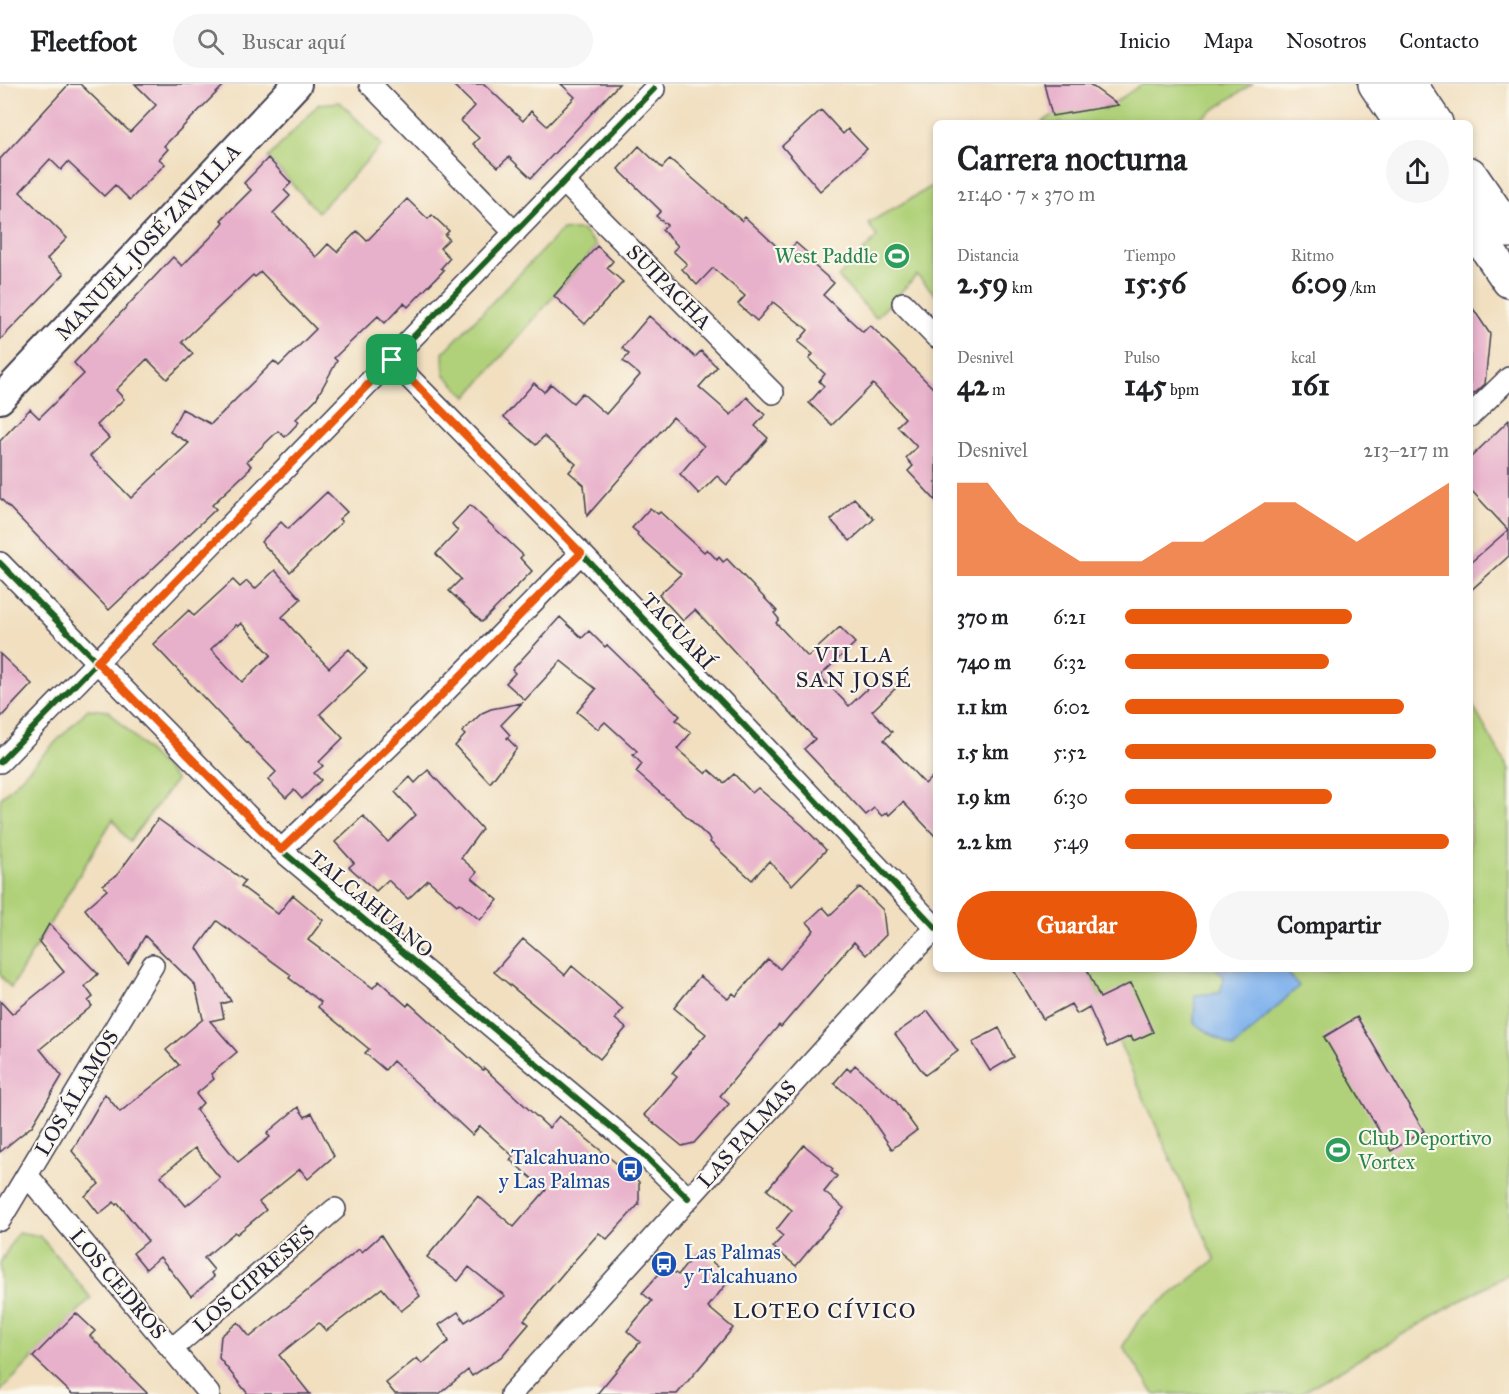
<!DOCTYPE html>
<html lang="es">
<head>
<meta charset="utf-8">
<style>
	body { margin:0; font-family:"IM FELL Great Primer",serif; background:#f6f6f6; color:#202124; height:100vh; display:flex; flex-direction:column; font-size:22px; white-space:nowrap }
	* { box-sizing:border-box; margin:0 }
	p { font-size:20px; color:#757577 }
	.icon { flex:none; width:33px; height:33px; fill:none; stroke:currentColor; stroke-width:2; stroke-linecap:round; stroke-linejoin:round }
	.map { position:relative; flex:1; overflow:hidden }
	.sheet { position:absolute; left:933px; top:36px; width:540px; height:852px; display:flex; flex-direction:column; background:#fff; border-radius:9px; box-shadow:0 3px 9px #0003 }
	.sheet>* { flex:none }
	.pin { position:absolute; display:grid; place-items:center; width:51px; height:51px; color:#fff; margin:-26px; border-radius:12px; box-shadow:0 3px 9px #0006 }
	.round { display:grid; place-items:center; flex:none; width:63px; height:63px; border-radius:32px; background:#f6f6f6 }
	.overview { display:flex; align-items:center; justify-content:space-between; height:102px; padding:0 24px }
	h1 { font-size:33px; font-weight:700; line-height:45px }
	.stats { display:grid; grid-template-columns:repeat(3,1fr); gap:9px; height:102px; padding:6px 24px }
	.stats div { display:grid; align-content:center }
	.stats b { font-size:30px; font-weight:700 }
	.stats small { font-size:16px; font-weight:400 }
	.stats p { font-size:16px }
	.chart { height:168px; padding:12px 24px }
	.chart p { display:flex; justify-content:space-between }
	.chart svg { width:100%; height:108px; margin-top:6px; fill:#ea580c; opacity:.7 }
	.primary-button { display:flex; gap:12px; margin-top:auto; padding:12px 24px }
	.primary-button a { flex:1; height:69px; border-radius:36px; background:#ea580c; color:#fff; font-size:24px; font-weight:700; line-height:69px; text-align:center }
	.primary-button a+a { background:#f6f6f6; color:#202124 }
	ul { padding:0 24px; list-style:none; font-size:20px }
	li { display:grid; grid-template-columns:96px 72px 1fr; align-items:center; height:45px }
	li i { height:15px; border-radius:8px; background:#ea580c }
	header { display:flex; align-items:center; gap:36px; box-sizing:border-box; height:84px; padding:0 30px; background:#fff; border-bottom:2px solid #e0e0e0 }
	header strong { font-size:28px }
	nav { display:flex; gap:33px; margin-inline-start:auto; font-size:21px }
	.search { width:420px; height:54px; background:#f6f6f6; display:flex; align-items:center; gap:15px; box-sizing:border-box; padding:0 21px; border-radius:33px; color:#757577; font-size:22px }
	.map>svg:first-child { display:block }
	.green { fill:#b0d179; stroke:#697a5a; stroke-width:1.5 }
	.water { fill:#80b2ed; stroke:#516a94; stroke-width:1.5 }
	.building { fill:#e8b1cb; fill-rule:evenodd }
	.lines { fill:none; stroke-linecap:round; stroke-linejoin:round }
	.street-casing { stroke:#413e4f; stroke-width:24 }
	.secondary-casing { stroke:#413e4f; stroke-width:32 }
	.primary-casing { stroke:#413e4f; stroke-width:36 }
	.street { stroke:#fff; stroke-width:21 }
	.secondary { stroke:#fff; stroke-width:28 }
	.primary { stroke:#fff; stroke-width:33 }
	.cycleway-casing { stroke:#fbf7ec; stroke-width:10 }
	.cycleway { stroke:#1b5e20; stroke-width:6 }
	.route-casing { stroke:#fff; stroke-width:12 }
	.route { stroke:#ea580c; stroke-width:8 }
	.labels { text-anchor:middle; stroke-width:4.5; stroke-linejoin:round; paint-order:stroke }
	.street-label { font-size:21px; fill:#22223b; stroke:#fbf7ec }
	.leisure-label { font-size:21px; fill:#27864d; stroke:#fbf7ec; text-anchor:end }
	.transit-label { font-size:21px; fill:#164399; stroke:#fbf7ec; text-anchor:end }
	.neighbourhood-label { font-size:22px; letter-spacing:1.5px; fill:#22223b; stroke:#fbf7ec }
</style>
</head>
<body>
<header>
<strong>Fleetfoot</strong>
<div class="search"><svg class="icon" aria-label="search" viewBox="0 0 24 24"><circle cx="10" cy="10" r="6"/><path d="M15 15l6 6"/></svg>Buscar aquí</div>
<nav><a>Inicio</a><a>Mapa</a><a>Nosotros</a><a>Contacto</a></nav>
</header>
<div class="map">
<svg width="1509" height="1310" viewBox="0 0 1509 1310">
	<rect width="100%" height="100%" fill="#fbf7ec"/>
	<filter id="ink" filterUnits="userSpaceOnUse"><feTurbulence type="fractalNoise" baseFrequency=".0167" numOctaves="2"/><feDisplacementMap in="SourceGraphic" scale="12" xChannelSelector="R" yChannelSelector="G"/><feConvolveMatrix kernelMatrix="1 2 1 2 8 2 1 2 1" color-interpolation-filters="sRGB"/></filter>
	<filter id="wash" filterUnits="userSpaceOnUse"><feTurbulence type="fractalNoise" baseFrequency=".008" numOctaves="4" result="noise"/><feDisplacementMap in="SourceGraphic" scale="24" xChannelSelector="R" yChannelSelector="G"/><feGaussianBlur stdDeviation="1.35" result="paint"/><feColorMatrix in="noise" values="0 0 0 0 0 0 0 0 0 0 0 0 0 0 0 0 0 1.4 0 .05"/><feComposite in="paint" operator="in"/></filter>
	<g filter="url(#wash)">
		<rect width="100%" height="100%" fill="#f1dfc0"/>
		<path class="green" d="M 1142,0 L 1252,0 L 1194,39 L 1041,39 L 1084,10 L 1105,25 Z
			M 340,18 L 382,61 L 318,128 L 268,74 L 319,20 Z
			M 936,100 L 936,211 L 917,191 L 876,234 L 838,193 L 877,153 L 868,139 Z
			M 562,146 L 582,146 L 597,162 L 467,313 L 444,290 L 443,269 Z
			M 1470,617 L 1509,686 L 1509,1189 L 1299,1310 L 1154,1310 L 1123,1262 L 1140,1234 L 1215,1176 L 1087,885 L 1470,885 Z
			M 88,625 L 109,627 L 176,696 L 129,758 L 113,735 L 11,904 L 0,891 L 0,715 Z
			M 18,1148 L 40,1152 L 91,1214 L 0,1308 L 0,1179 Z"/>
		<path class="water" d="M 1216,885 L 1284,885 L 1299,902 L 1233,964 L 1194,939 L 1195,911 L 1220,909 L 1224,893 Z"/>
		<g id="blocks">
			<path class="building" d="M 69,0 L 80,0 L 130,48 L 156,21 L 135,0 L 225,0 L 164,62 L 168,65 L 159,75 L 165,80 L 130,116 L 115,101 L 104,112 L 68,78 L 61,86 L 50,75 L 20,108 L 67,154 L 47,175 L 64,190 L 0,256 L 0,75 Z
				M 452,0 L 484,0 L 523,37 L 531,27 L 547,42 L 575,13 L 561,0 L 619,0 L 531,94 L 509,73 L 498,83 L 473,60 L 479,54 L 461,37 L 475,22 Z
				M 1044,0 L 1089,0 L 1118,21 L 1052,32 Z
				M 821,26 L 843,50 L 848,45 L 867,65 L 820,107 L 782,62 Z
				M 639,62 L 662,84 L 670,75 L 742,137 L 745,133 L 785,170 L 796,159 L 812,173 L 809,177 L 834,199 L 823,211 L 863,248 L 870,241 L 936,307 L 936,417 L 908,387 L 913,382 L 906,374 L 917,363 L 897,342 L 905,334 L 873,300 L 832,341 L 809,319 L 824,302 L 819,297 L 825,290 L 809,275 L 813,270 L 798,258 L 808,246 L 773,218 L 757,237 L 738,220 L 745,212 L 713,184 L 697,201 L 682,185 L 687,180 L 673,167 L 678,162 L 662,146 L 667,141 L 656,132 L 661,127 L 618,85 Z
				M 268,74 L 291,99 L 284,106 L 290,112 L 273,129 L 316,173 L 328,160 L 337,168 L 357,147 L 367,157 L 407,115 L 428,135 L 432,131 L 449,147 L 445,151 L 449,155 L 440,164 L 450,174 L 441,184 L 444,186 L 408,223 L 404,219 L 385,239 L 378,232 L 334,274 L 337,277 L 316,315 L 296,335 L 299,338 L 285,353 L 278,347 L 247,377 L 251,382 L 249,384 L 250,385 L 212,421 L 216,425 L 109,526 L 0,414 L 0,357 L 30,325 L 39,334 L 84,290 L 74,279 L 173,173 L 182,182 L 214,150 L 224,138 L 221,136 L 251,106 L 244,99 ZM 261,188 L 316,245 L 279,282 L 274,277 L 211,340 L 182,325 L 170,348 L 189,359 L 131,414 L 90,372 L 109,354 L 97,341 L 124,315 L 116,306 L 147,275 L 167,295 L 193,270 L 182,258 L 253,191 L 255,193 Z
				M 597,162 L 613,177 L 607,184 L 623,198 L 585,240 L 554,212 Z
				M 1470,220 L 1490,250 L 1485,300 L 1474,310 L 1470,310 Z
				M 649,232 L 695,273 L 701,267 L 717,283 L 699,303 L 731,331 L 747,313 L 765,331 L 755,342 L 768,354 L 727,401 L 717,392 L 699,410 L 680,390 L 704,362 L 673,333 L 587,432 L 584,401 L 569,388 L 576,380 L 544,352 L 536,361 L 504,333 L 534,299 L 544,308 L 551,300 L 573,319 L 582,309 L 606,330 L 640,291 L 623,277 L 629,270 L 622,264 Z
				M 1509,336 L 1509,472 L 1470,507 L 1470,479 L 1508,446 L 1470,405 L 1470,374 Z
				M 327,408 L 347,428 L 339,435 L 342,438 L 290,488 L 261,458 L 281,438 L 288,445 Z
				M 854,414 L 874,435 L 850,457 L 831,436 Z
				M 470,421 L 523,471 L 520,474 L 532,487 L 482,538 L 449,507 L 461,495 L 436,470 L 458,447 L 452,440 Z
				M 650,424 L 658,430 L 660,428 L 704,468 L 707,465 L 717,476 L 719,473 L 723,478 L 727,475 L 777,527 L 774,529 L 779,535 L 776,539 L 808,573 L 840,543 L 855,559 L 820,592 L 849,622 L 884,589 L 897,603 L 872,627 L 892,648 L 884,656 L 925,700 L 936,689 L 936,753 L 903,718 L 889,731 L 887,728 L 882,732 L 874,724 L 866,731 L 804,665 L 815,655 L 719,551 L 695,526 L 683,537 L 659,511 L 681,490 L 637,451 L 638,449 L 632,444 Z
				M 275,486 L 301,515 L 282,533 L 304,558 L 329,584 L 349,565 L 367,585 L 320,630 L 343,654 L 319,678 L 323,682 L 314,689 L 321,696 L 302,715 L 294,706 L 286,714 L 268,696 L 276,688 L 223,634 L 153,560 L 189,526 L 194,532 L 233,496 L 240,503 L 247,497 L 255,505 ZM 241,539 L 271,571 L 242,598 L 211,565 L 236,541 L 238,542 Z
				M 560,533 L 582,554 L 589,547 L 605,563 L 607,561 L 680,632 L 676,636 L 691,649 L 677,665 L 706,690 L 709,686 L 724,699 L 734,690 L 752,709 L 758,704 L 803,742 L 826,766 L 792,801 L 769,777 L 752,796 L 710,758 L 711,756 L 681,727 L 636,688 L 642,680 L 633,671 L 637,667 L 605,638 L 598,645 L 577,628 L 596,605 L 561,577 L 525,616 L 506,599 L 515,589 L 512,586 Z
				M 0,570 L 32,600 L 0,634 Z
				M 522,619 L 501,641 L 510,651 L 507,654 L 517,664 L 490,699 L 455,662 L 465,651 L 462,648 L 482,629 L 491,625 Z
				M 428,686 L 482,745 L 461,774 L 477,788 L 472,794 L 498,816 L 480,836 L 459,819 L 457,821 L 428,796 L 408,815 L 388,796 L 376,807 L 349,783 L 354,779 L 335,758 L 363,732 L 388,758 L 416,731 L 395,708 L 410,693 L 415,699 Z
				M 158,735 L 245,797 L 241,802 L 278,830 L 293,811 L 323,836 L 308,856 L 373,904 L 379,897 L 407,922 L 409,919 L 483,986 L 484,984 L 549,1044 L 559,1032 L 639,1098 L 639,1120 L 607,1155 L 599,1149 L 566,1186 L 524,1236 L 529,1240 L 501,1273 L 472,1292 L 468,1286 L 439,1310 L 395,1310 L 386,1299 L 417,1274 L 422,1280 L 449,1257 L 439,1241 L 458,1228 L 465,1238 L 505,1212 L 469,1183 L 458,1197 L 427,1173 L 478,1112 L 514,1143 L 546,1106 L 510,1076 L 513,1072 L 480,1042 L 472,1051 L 393,977 L 385,986 L 365,969 L 369,965 L 318,923 L 321,918 L 289,894 L 291,891 L 217,837 L 197,864 L 231,917 L 221,920 L 224,934 L 210,937 L 237,968 L 211,990 L 214,995 L 196,1010 L 203,1019 L 196,1026 L 238,1078 L 270,1053 L 267,1049 L 298,1023 L 305,1033 L 312,1029 L 334,1072 L 308,1095 L 300,1085 L 259,1118 L 266,1126 L 237,1150 L 235,1148 L 204,1174 L 214,1186 L 211,1189 L 214,1193 L 191,1212 L 160,1173 L 146,1185 L 133,1169 L 148,1157 L 118,1119 L 116,1121 L 114,1118 L 99,1130 L 85,1112 L 99,1100 L 72,1067 L 105,1010 L 120,1028 L 179,981 L 166,966 L 203,935 L 195,901 L 145,852 L 128,880 L 85,825 L 107,806 L 103,801 L 117,791 ZM 195,1064 L 220,1094 L 186,1122 L 161,1092 Z
				M 860,803 L 883,826 L 886,851 L 866,871 L 854,858 L 781,943 L 779,941 L 720,1012 L 729,1020 L 694,1059 L 682,1062 L 644,1031 L 677,993 L 672,989 L 706,950 L 674,924 L 700,892 L 728,915 L 733,909 L 736,912 L 768,875 L 780,885 L 814,846 L 807,838 L 823,823 L 830,831 Z
				M 49,840 L 98,890 L 85,902 L 93,913 L 88,917 L 92,922 L 40,965 L 62,992 L 32,1042 L 0,1068 L 0,917 L 12,930 L 64,888 L 39,858 Z
				M 523,855 L 565,891 L 572,882 L 623,925 L 615,935 L 626,944 L 600,975 L 494,888 Z
				M 1013,885 L 1087,885 L 1100,914 L 1131,899 L 1153,948 L 1133,957 L 1131,952 L 1107,963 L 1089,923 L 1077,930 L 1071,920 L 1043,935 Z
				M 928,927 L 958,967 L 925,991 L 895,950 Z
				M 1357,933 L 1424,1047 L 1391,1067 L 1324,953 Z
				M 999,944 L 1014,973 L 990,987 L 972,958 Z
				M 855,981 L 895,1016 L 917,1046 L 892,1065 L 866,1027 L 834,999 L 847,984 L 850,987 Z
				M 804,1061 L 833,1085 L 831,1087 L 837,1092 L 824,1108 L 844,1124 L 796,1182 L 773,1163 L 783,1152 L 776,1146 L 792,1126 L 767,1106 Z
				M 381,1151 L 420,1212 L 401,1227 L 382,1204 L 326,1247 L 319,1239 L 279,1271 L 310,1310 L 248,1310 L 219,1274 L 221,1252 L 238,1238 L 250,1253 L 359,1165 L 362,1168 Z
				M 698,1166 L 731,1194 L 708,1223 L 733,1244 L 677,1310 L 597,1310 L 640,1258 L 627,1247 L 652,1217 L 642,1209 L 666,1182 L 678,1191 Z
				M 76,1229 L 95,1247 L 90,1252 L 148,1310 L 72,1310 L 33,1273 Z"/>
		</g>
	</g>
	<g filter="url(#ink)">
		<use href="#blocks" fill-opacity="0" stroke="#413e4f" stroke-width="1.5"/>
		<g class="lines">
			<defs>
				<path id="street" d="M 370,0 L 515,149
					M 564,98 L 773,309
					M 903,219 L 936,253
					M 392,276 L 581,469 L 936,844
					M 1470,332 L 1509,294
					M 0,479 L 281,766 L 642,1069 L 688,1114
					M 0,678 L 654,5
					M 281,766 L 425,628 L 581,469
					M 27,1091 L 209,1310
					M 0,1136 L 153,881
					M 172,1265 L 335,1125
					M 511,1310 L 920,860 L 936,845"/>
				<path id="secondary" d="M 0,315 L 297,0"/>
				<path id="primary" d="M 1375,0 L 1401,39
					M 1410,0 L 1436,39
					M 1470,90 L 1509,147
					M 1470,140 L 1509,197"/>
			</defs>
			<use href="#street" class="street-casing"/>
			<use href="#secondary" class="secondary-casing"/>
			<use href="#primary" class="primary-casing"/>
			<use href="#street" class="street"/>
			<use href="#secondary" class="secondary"/>
			<use href="#primary" class="primary"/>
			<defs>
				<path id="cycleway" d="M 392,276 L 581,469 L 936,844
					M 0,479 L 281,766 L 642,1069 L 688,1114
					M 0,678 L 654,5"/>
			</defs>
			<use href="#cycleway" class="cycleway-casing"/>
			<use href="#cycleway" class="cycleway"/>
		</g>
	</g>
	<g class="lines" filter="url(#ink)">
		<defs>
			<path id="route" d="M 392,276 L 581,469 L 425,628 L 281,766 L 97,578 Z"/>
		</defs>
		<use href="#route" class="route-casing"/>
		<use href="#route" class="route"/>
	</g>
	<defs>
		<symbol id="stadium-disc" viewBox="-11 -11 22 22"><circle r="9.5" fill="#2e9e5b" stroke="#fbf7ec"/><path d="M0-5a6.5 5 0 1 0 0 10a6.5 5 0 1 0 0-10ZM-3.5-1.8h7v3.6h-7Z" fill="#fff"/></symbol>
		<symbol id="bus-disc" viewBox="-11 -11 22 22"><circle r="9.5" fill="#1a4fb4" stroke="#fbf7ec"/><path d="M-5-6H5V4H4V6H2V4H-2V6H-4V4H-5ZM-3.5-4V0h7V-4ZM-3.5 1.2v1.5H-2V1.2ZM2 1.2v1.5H3.5V1.2Z" fill="#fff"/></symbol>
	</defs>
	<g fill-rule="evenodd">
		<use href="#stadium-disc" x="882" y="157" width="30" height="30"/>
		<use href="#stadium-disc" x="1323" y="1051" width="30" height="30"/>
		<use href="#bus-disc" x="615" y="1070" width="30" height="30"/>
		<use href="#bus-disc" x="649" y="1165" width="30" height="30"/>
	</g>
	<g class="labels">
		<g class="street-label">
			<text transform="translate(148 158) rotate(-47)" y="7">MANUEL JOSÉ ZAVALLA</text>
			<text transform="translate(669 203) rotate(45)" y="7">SUIPACHA</text>
			<text transform="translate(678 547) rotate(47)" y="7">TACUARÍ</text>
			<text transform="translate(371 820) rotate(40)" y="7">TALCAHUANO</text>
			<text transform="translate(77 1009) rotate(-59)" y="7">LOS ÁLAMOS</text>
			<text transform="translate(747 1050) rotate(-48)" y="7">LAS PALMAS</text>
			<text transform="translate(254 1195) rotate(-41)" y="7">LOS CIPRESES</text>
			<text transform="translate(118 1200) rotate(50)" y="7">LOS CEDROS</text>
		</g>
		<g class="leisure-label">
			<text x="878" y="179">West Paddle</text>
			<text x="1358" y="1061" text-anchor="start">Club Deportivo<tspan x="1358" dy="24">Vortex</tspan></text>
		</g>
		<g class="transit-label">
			<text x="610" y="1080">Talcahuano<tspan x="610" dy="24">y Las Palmas</tspan></text>
			<text x="684" y="1175" text-anchor="start">Las Palmas<tspan x="684" dy="24">y Talcahuano</tspan></text>
		</g>
		<g class="neighbourhood-label">
			<text x="854" y="578">VILLA<tspan x="854" dy="25">SAN JOSÉ</tspan></text>
			<text x="825" y="1234">LOTEO CÍVICO</text>
		</g>
	</g>
</svg>
<div class="pin" style="left:392px;top:276px;background:#1e9e55"><svg class="icon" aria-label="arrive" viewBox="0 0 24 24"><path d="M6 21V4h12l-3 4 3 4H6"/></svg></div>
<section class="sheet">
<div class="overview"><div><h1>Carrera nocturna</h1><p>21:40 · 7 × 370 m</p></div><a class="round"><svg class="icon" aria-label="share" viewBox="0 0 24 24"><path d="M12 15V3M7 8l5-5 5 5M5 13v7h14v-7"/></svg></a></div>
<div class="stats">
<div><p>Distancia</p><b>2.59<small> km</small></b></div>
<div><p>Tiempo</p><b>15:56</b></div>
<div><p>Ritmo</p><b>6:09<small> /km</small></b></div>
</div>
<div class="stats">
<div><p>Desnivel</p><b>42<small> m</small></b></div>
<div><p>Pulso</p><b>145<small> bpm</small></b></div>
<div><p>kcal</p><b>161</b></div>
</div>
<div class="chart"><p><span>Desnivel</span>213–217 m</p>
<svg viewBox="0 0 160 44" preserveAspectRatio="none"><path d="M0 44V6L10 6L20 22L30 30L40 38L50 38L60 38L70 30L80 30L90 22L100 14L110 14L120 22L130 30L140 22L150 14L160 6V44z"/></svg>
</div>
<ul>
<li><b>370 m</b>6:21<i style="width:70%"></i></li>
<li><b>740 m</b>6:32<i style="width:63%"></i></li>
<li><b>1.1 km</b>6:02<i style="width:86%"></i></li>
<li><b>1.5 km</b>5:52<i style="width:96%"></i></li>
<li><b>1.9 km</b>6:30<i style="width:64%"></i></li>
<li><b>2.2 km</b>5:49<i style="width:100%"></i></li>
</ul>
<div class="primary-button"><a>Guardar</a><a>Compartir</a></div>
</section>
</div>
</body>
</html>
